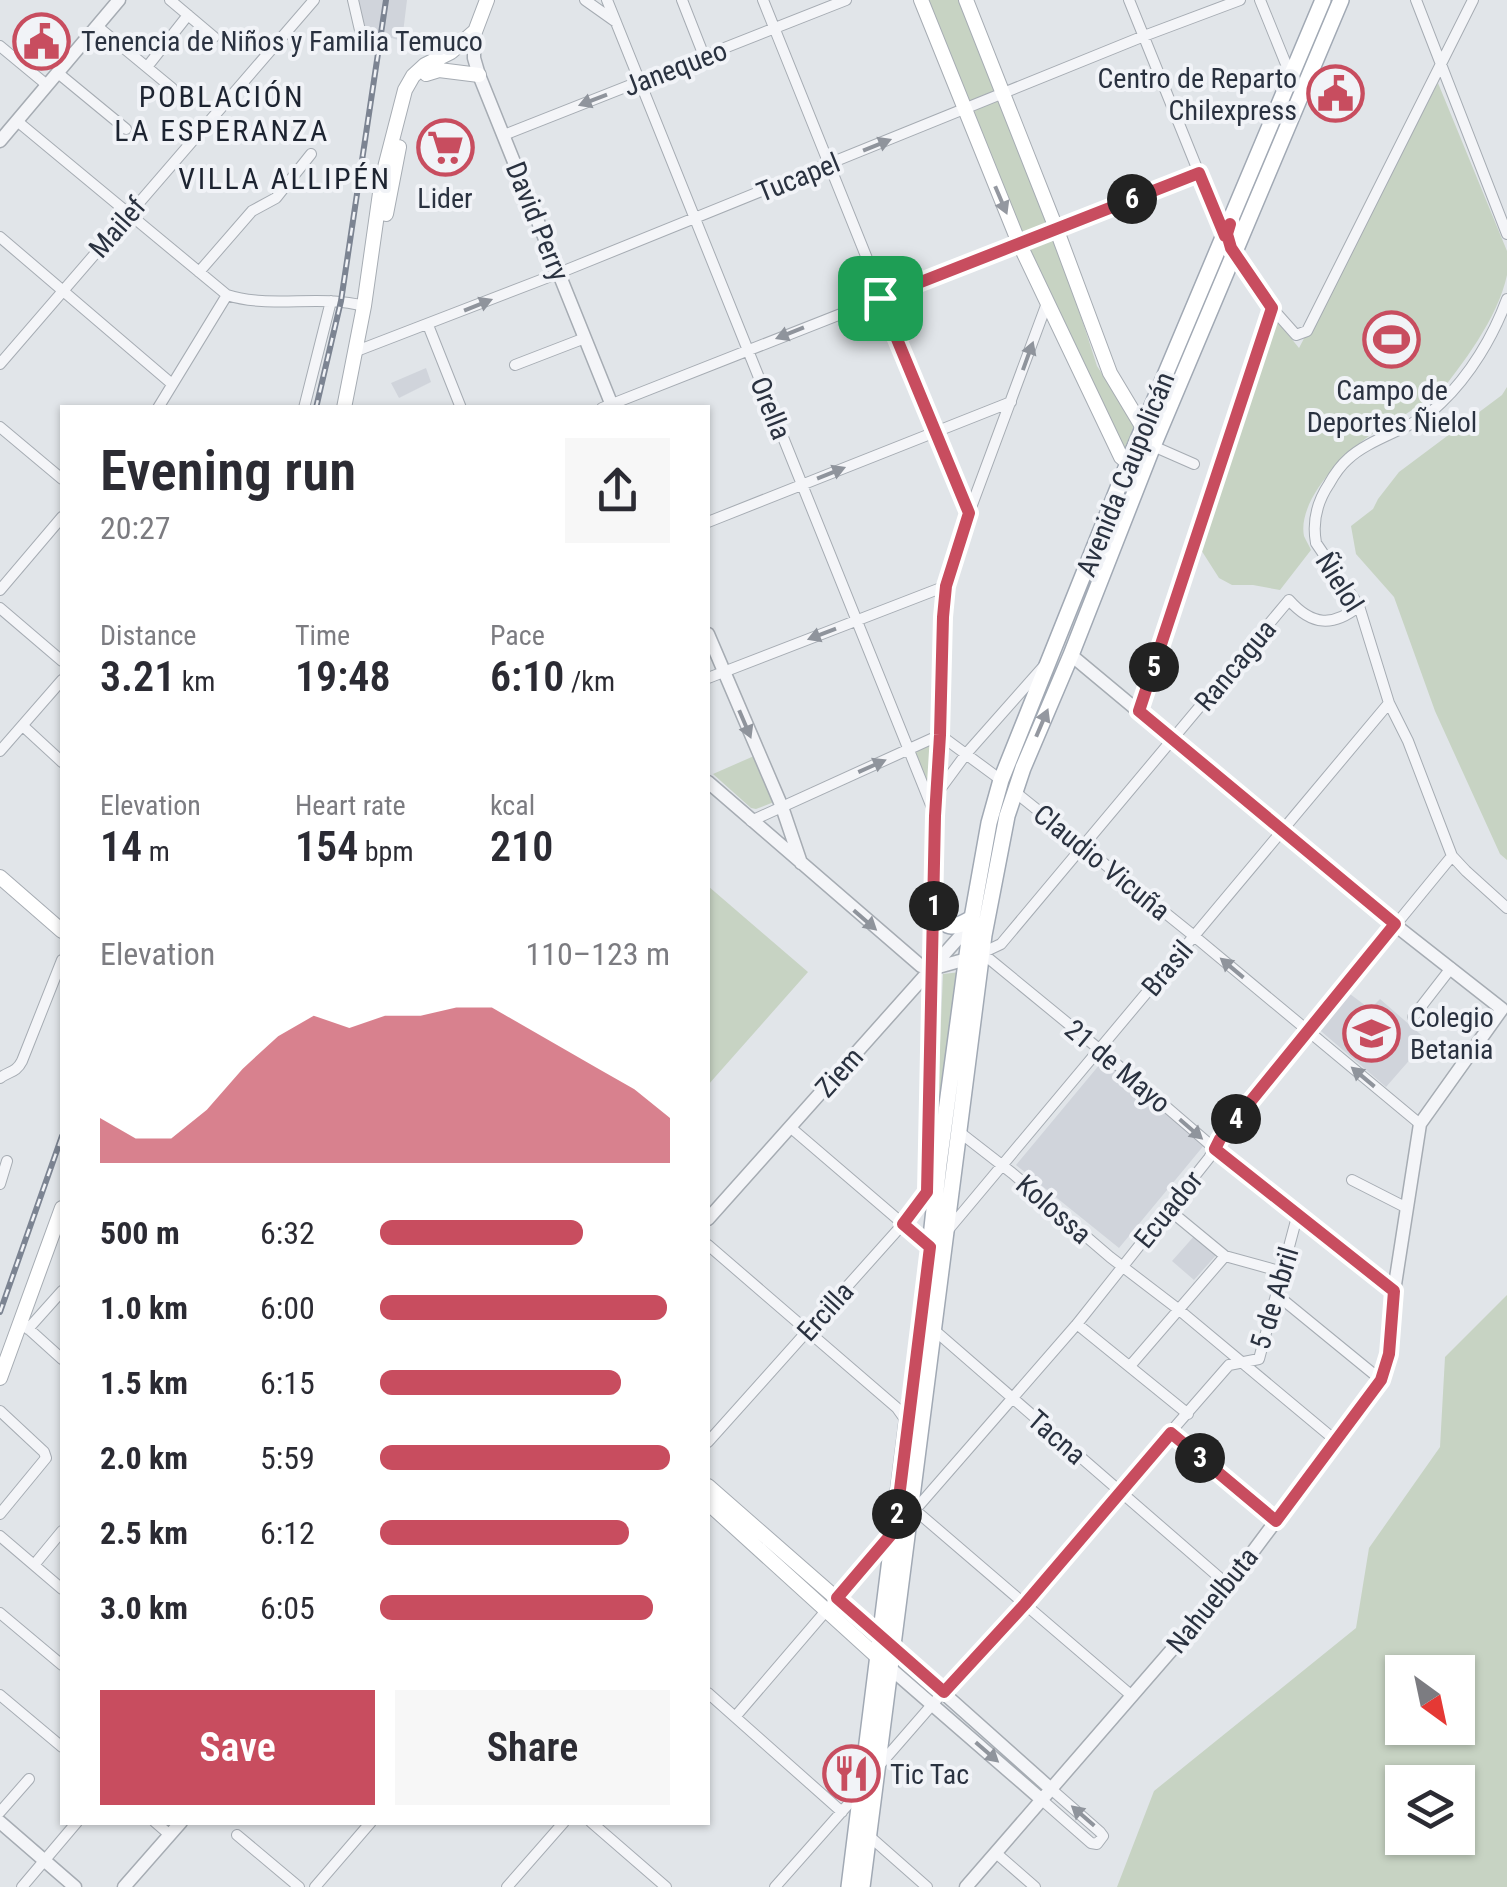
<!DOCTYPE html>
<html lang="en">
<head>
<meta charset="utf-8">
<style>
	body { margin:0; font-family:"Roboto Condensed",sans-serif; background:#f7f7f7; color:#2b2b33; height:100vh; display:flex; flex-direction:column; font-size:38px; white-space:nowrap }
	* { box-sizing:border-box; margin:0 }
	p { font-size:32px; color:#7c7c81 }
	.icon { flex:none; width:55px; height:55px; fill:none; stroke:currentColor; stroke-width:2; stroke-linecap:round; stroke-linejoin:round }
	.map { position:relative; flex:1; overflow:hidden }
	.side { position:absolute; left:60px; top:405px; width:650px; height:1420px; display:flex; flex-direction:column; background:#fff; border-radius:0px; box-shadow:0 2px 8px #0004 }
	.side>* { flex:none }
	.needle { width:65px; rotate:147deg }
	.fabs { position:absolute; left:1385px; top:1655px; display:grid; gap:20px }
	.fabs a { display:grid; place-items:center; width:90px; height:90px; border-radius:0px; background:#fff; box-shadow:0 2px 8px #0004; font-size:50px }
	.pin { position:absolute; display:grid; place-items:center; width:85px; height:85px; color:#fff; margin:-42px; border-radius:20px; box-shadow:0 5px 15px #0006 }
	.km { position:absolute; width:50px; height:50px; margin:-25px; border-radius:50%; background:#222; color:#fff; font-size:28px; line-height:50px; text-align:center }
	.round { display:grid; place-items:center; flex:none; width:105px; height:105px; border-radius:0px; background:#f7f7f7 }
	.overview { display:flex; align-items:center; justify-content:space-between; height:170px; padding:0 40px }
	h1 { font-size:55px; font-weight:600; line-height:75px }
	.metrics { display:grid; grid-template-columns:repeat(3,1fr); gap:15px; height:170px; padding:10px 40px }
	.metrics div { display:grid; align-content:center }
	.metrics b { font-size:42px; font-weight:600 }
	.metrics small { font-size:28px; font-weight:400 }
	.metrics p { font-size:28px }
	.chart { height:280px; padding:20px 40px }
	.chart p { display:flex; justify-content:space-between }
	.chart svg { width:100%; height:180px; margin-top:10px; fill:#c84d5f; opacity:.7 }
	.action { display:flex; gap:20px; margin-top:auto; padding:20px 40px }
	.action a { flex:1; height:115px; border-radius:0px; background:#c84d5f; color:#fff; font-size:40px; font-weight:600; line-height:115px; text-align:center }
	.action a+a { background:#f7f7f7; color:#2b2b33 }
	ul { padding:0 40px; list-style:none; font-size:32px }
	li { display:grid; grid-template-columns:160px 120px 1fr; align-items:center; height:75px }
	li i { height:25px; border-radius:12px; background:#c84d5f }
	.map>svg:first-child { display:block }
	.built { fill:#d0d4db }
	.green { fill:#c7d3c3; fill-rule:evenodd }
	.lines { fill:none; stroke-linecap:round; stroke-linejoin:round }
	.minor-casing { stroke:#a6acb3; stroke-width:12 }
	.tertiary-casing { stroke:#a6acb3; stroke-width:15 }
	.secondary-casing { stroke:#a6acb3; stroke-width:16 }
	.primary-casing { stroke:#a1a9b4; stroke-width:18 }
	.minor { stroke:#f4f5f8; stroke-width:10 }
	.tertiary { stroke:#f4f5f8; stroke-width:12 }
	.secondary { stroke:#fff; stroke-width:14 }
	.primary { stroke:#fff; stroke-width:15 }
	.rail-casing { stroke:#7c8492; stroke-width:6 }
	.rail { stroke:#f1f3f7; stroke-width:2.5; stroke-dasharray:8; stroke-linecap:butt }
	.oneway { fill:#8f949c }
	.oneway2 { fill:#9498a0 }
	.route-casing { stroke:#fff; stroke-width:20 }
	.route { stroke:#c84d5f; stroke-width:12 }
	.labels { text-anchor:middle; stroke-width:8; stroke-linejoin:round; paint-order:stroke }
	.poi-label { font-size:28px; fill:#2a3240; stroke:#f1f3f7; text-anchor:start }
	.street-label { font-size:28px; fill:#2a3240; stroke:#f1f3f7 }
	.neighbourhood-label { font-size:30px; letter-spacing:2.5px; fill:#1d2431; stroke:#f1f3f7 }
</style>
</head>
<body>
<div class="map">
<svg width="1507" height="1887" viewBox="0 0 1507 1887">
	<rect width="100%" height="100%" fill="#e1e5e9"/>
	<path class="built" d="M 358,0 L 407,0 L 402,41 L 360,29 Z
		M 426,368 L 431,382 L 399,398 L 391,383 Z
		M 1346,991 L 1370,1009 L 1380,999 L 1427,1040 L 1386,1087 L 1315,1026 Z
		M 1105,1058 L 1205,1144 L 1119,1248 L 1016,1165 Z
		M 1196,1234 L 1218,1253 L 1194,1280 L 1172,1261 Z"/>
	<path class="green" d="M 925,0 L 961,0 L 1057,242 L 1097,366 L 1136,426 L 1125,453 L 1029,256 Z
		M 1438,83 L 1507,251 C 1507,258 1507,268 1507,275 C 1498,318 1462,365 1435,399 L 1429,404 L 1425,401 C 1408,414 1390,423 1372,434 C 1345,452 1297,500 1304,536 C 1306,541 1309,545 1311,550 L 1280,590 L 1253,585 L 1232,585 L 1219,578 L 1196,542 L 1273,316 L 1299,348 Z
		M 1507,387 L 1507,860 L 1500,854 L 1435,711 L 1394,597 L 1356,554 L 1351,526 L 1373,509 L 1378,499 L 1399,472 L 1502,395 Z
		M 935,743 L 931,796 L 913,752 Z
		M 754,756 L 774,802 L 756,809 L 751,808 L 713,774 Z
		M 708,886 L 808,972 L 708,1085 Z
		M 960,972 L 956,1002 L 952,1011 L 949,1053 L 930,1182 L 937,1115 L 943,974 Z
		M 1507,1295 L 1507,1887 L 1117,1887 L 1154,1791 L 1356,1628 L 1369,1548 L 1440,1447 L 1445,1357 ZM 1402,1672 L 1458,1672 L 1458,1728 L 1402,1728 ZM 1402,1782 L 1458,1782 L 1458,1838 L 1402,1838 Z"/>
	<g class="lines">
		<defs>
			<path id="minor" d="M 170,0 L 214,37
				M 353,0 L 362,39 L 368,43
				M 585,0 L 616,22
				M 607,0 L 933,810
				M 682,0 L 704,56
				M 763,0 L 969,512
				M 1129,0 L 1224,235
				M 1260,0 L 1290,74
				M 1416,0 L 1507,234
				M 97,26 L 172,88
				M 0,46 L 47,85
				M 147,67 L 188,15
				M 58,73 L 126,129
				M 17,121 L 227,295 C 271,309 319,294 364,306
				M 504,135 L 846,0
				M 0,237 L 172,384
				M 1234,252 L 1272,308 L 1296,335 L 1307,331 L 1473,0
				M 199,272 L 252,211 L 276,198 L 311,154
				M 1507,299 C 1493,337 1470,375 1441,403 C 1415,429 1373,436 1348,459 C 1340,466 1334,475 1329,484 C 1317,502 1312,521 1316,543 L 1359,606 L 1389,703 L 1408,741 L 1452,856 L 1466,871 L 1507,908
				M 428,325 L 461,408
				M 354,352 L 559,273 L 1144,36 L 1240,0
				M 0,364 L 314,0
				M 515,365 L 585,338
				M 158,408 L 227,295
				M 304,408 L 331,301
				M 602,408 L 1199,173
				M 0,427 L 62,479
				M 1153,446 L 1194,464
				M 708,522 L 1011,402
				M 0,590 L 62,517
				M 1359,606 C 1333,627 1312,626 1289,600 L 1001,944 L 982,953 L 1099,1049 L 1207,1142 L 1394,1291
				M 0,608 L 62,661
				M 708,678 L 946,586
				M 1139,711 L 1272,308
				M 23,726 L 62,762
				M 0,751 L 62,680
				M 938,792 L 966,754 L 1043,667
				M 1015,792 L 1194,936 L 1420,1124
				M 751,821 L 940,735 L 1001,780
				M 1413,1017 L 1451,968
				M 0,1078 C 9,1071 16,1073 22,1061 L 62,960
				M 790,1127 L 930,1247
				M 958,1131 L 1012,1173 L 1110,1257 L 1178,1309 L 1335,1440
				M 1352,1180 L 1407,1208
				M 0,1184 L 7,1161
				M 927,1191 L 935,816 L 946,586 L 969,513 L 1047,303
				M 1168,1209 L 1225,1256 L 1283,1272
				M 948,1230 L 1389,703
				M 708,1245 L 897,1408 L 907,1422
				M 1277,1295 L 1381,1380
				M 21,1322 L 62,1359
				M 1077,1324 L 1188,1414
				M 28,1329 L 62,1291
				M 933,1329 L 1228,1585
				M 1130,1366 L 1225,1256
				M 0,1411 L 44,1452 L 46,1458 L 0,1514
				M 1171,1433 L 1276,1521
				M 708,1442 L 903,1224 L 929,1189
				M 915,1510 L 1077,1324 L 1209,1158 L 1220,1139 L 1452,856
				M 915,1510 L 1132,1696
				M 0,1536 L 62,1589
				M 34,1565 L 62,1531
				M 0,1613 L 62,1665
				M 708,1693 L 842,1812
				M 0,1695 L 62,1747
				M 735,1717 L 891,1535
				M 877,1768 L 951,1683 L 1025,1604 L 1119,1491 L 1229,1365 L 1259,1359 L 1298,1213
				M 1042,1800 L 1091,1843 L 1097,1844 L 1103,1836 L 1100,1832 L 1051,1789
				M 0,1812 L 29,1779
				M 155,1822 L 170,1835
				M 591,1822 L 666,1887
				M 237,1835 L 299,1887
				M 868,1835 L 927,1887
				M 996,1853 L 1035,1887
				M 22,1887 L 77,1822
				M 315,1887 L 371,1822
				M 507,1887 L 564,1822
				M 775,1887 L 860,1791"/>
			<path id="tertiary" d="M 474,32 L 474,58 L 479,75 L 613,408
				M 0,141 L 119,0
				M 708,634 L 782,807 L 801,863
				M 708,782 L 921,966 L 931,969 L 974,957
				M 708,1219 L 971,924
				M 893,1648 L 1051,1789
				M 890,1668 L 1042,1800
				M 0,1822 L 75,1887
				M 124,1887 L 181,1822
				M 966,1887 L 1228,1585 L 1381,1380 L 1389,1354 L 1394,1291 L 1420,1124 L 1502,1009 L 1395,925 L 1071,655"/>
			<path id="secondary" d="M 921,0 L 1019,243 L 1121,457 L 1128,463
				M 966,0 L 1056,228 L 1110,373 L 1143,428
				M 473,37 L 487,0
				M 426,74 L 439,70 L 479,75
				M 386,214 L 399,147
				M 344,408 L 364,306 L 382,179 L 405,90 L 413,76 L 425,65 L 451,52 L 474,32
				M 0,877 L 62,931
				M 0,1378 L 62,1208
				M 708,1486 L 885,1641
				M 708,1503 L 882,1661"/>
			<path id="primary" d="M 934,913 C 949,930 953,929 972,918
				M 849,1887 L 907,1423 L 919,1346 L 939,1164 L 972,918 L 989,823 L 1001,780 L 1128,463 L 1323,0
				M 862,1887 L 984,935 L 1007,816 L 1023,768 L 1071,655 L 1153,446 L 1341,0"/>
		</defs>
		<use href="#minor" class="minor-casing"/>
		<use href="#tertiary" class="tertiary-casing"/>
		<use href="#secondary" class="secondary-casing"/>
		<use href="#primary" class="primary-casing"/>
		<use href="#minor" class="minor"/>
		<use href="#tertiary" class="tertiary"/>
		<use href="#secondary" class="secondary"/>
		<use href="#primary" class="primary"/>
		<defs>
			<path id="rail" d="M 316,408 L 341,301 L 386,0
				M 0,1312 L 62,1136"/>
		</defs>
		<use href="#rail" class="rail-casing"/>
		<use href="#rail" class="rail"/>
	</g>
	<defs><path id="oneway-solid" d="M-6-.8H1V-3.2L6.5 0L1 3.2V.8H-6Z" transform="scale(2.5)"/></defs>
	<g class="oneway">
		<use href="#oneway-solid" transform="translate(593 100) rotate(159)"/>
		<use href="#oneway-solid" transform="translate(877 145) rotate(-22)"/>
		<use href="#oneway-solid" transform="translate(478 305) rotate(-22)"/>
		<use href="#oneway-solid" transform="translate(790 333) rotate(158)"/>
		<use href="#oneway-solid" transform="translate(1028 356) rotate(-70)"/>
		<use href="#oneway-solid" transform="translate(831 473) rotate(-22)"/>
		<use href="#oneway-solid" transform="translate(822 634) rotate(159)"/>
		<use href="#oneway-solid" transform="translate(745 724) rotate(67)"/>
		<use href="#oneway-solid" transform="translate(872 766) rotate(-24)"/>
		<use href="#oneway-solid" transform="translate(865 920) rotate(41)"/>
		<use href="#oneway-solid" transform="translate(1232 968) rotate(-140)"/>
		<use href="#oneway-solid" transform="translate(1363 1077) rotate(-140)"/>
		<use href="#oneway-solid" transform="translate(1191 1129) rotate(41)"/>
		<use href="#oneway-solid" transform="translate(987 1752) rotate(41)"/>
		<use href="#oneway-solid" transform="translate(1083 1816) rotate(-139)"/>
	</g>
	<g class="oneway2">
		<use href="#oneway-solid" transform="translate(1001 200) rotate(67)"/>
		<use href="#oneway-solid" transform="translate(1042 723) rotate(-67)"/>
	</g>
	<g class="lines">
		<defs>
			<path id="route" d="M 1199,173 L 1225,236 L 1230,224 L 1227,234 L 1231,248 L 1272,308 L 1139,711 L 1395,924 L 1220,1139 L 1215,1149 L 1394,1291 L 1389,1354 L 1381,1380 L 1276,1521 L 1171,1433 L 1025,1604 L 944,1692 L 837,1598 L 895,1530 L 930,1247 L 903,1224 L 927,1192 L 935,816 L 940,735 L 943,617 L 946,586 L 969,513 L 880,298 Z"/>
		</defs>
		<use href="#route" class="route-casing"/>
		<use href="#route" class="route"/>
	</g>
	<defs>
		<symbol id="civic-ring" viewBox="-11 -11 22 22"><circle r="9.5" fill="#f1f3f7" stroke="#c84d5f" stroke-width="1.5"/><path d="M-.6-6.5H3V-4.5H.6V-3L4-1V1h2V6H-6V1h2V-1L-.6-3ZM-1.2 2.5V6h2.4V2.5Z" fill="#c84d5f"/></symbol>
		<symbol id="supermarket-ring" viewBox="-11 -11 22 22"><circle r="9.5" fill="#f1f3f7" stroke="#c84d5f" stroke-width="1.5"/><path d="M-6-5.5h2.5l.6 2H6L4.5 2H-2.5L-4.4-4H-6ZM-1.5 3.2a1.3 1.3 0 1 0 .1 0ZM3 3.2a1.3 1.3 0 1 0 .1 0Z" fill="#c84d5f"/></symbol>
		<symbol id="stadium-ring" viewBox="-11 -11 22 22"><circle r="9.5" fill="#f1f3f7" stroke="#c84d5f" stroke-width="1.5"/><path d="M0-5a6.5 5 0 1 0 0 10a6.5 5 0 1 0 0-10ZM-3.5-1.8h7v3.6h-7Z" fill="#c84d5f"/></symbol>
		<symbol id="school-ring" viewBox="-11 -11 22 22"><circle r="9.5" fill="#f1f3f7" stroke="#c84d5f" stroke-width="1.5"/><path d="M0-5L7-2L0 1L-7-2ZM-4 1L0 2.5L4 1V4Q0 6-4 4Z" fill="#c84d5f"/></symbol>
		<symbol id="restaurant-ring" viewBox="-11 -11 22 22"><circle r="9.5" fill="#f1f3f7" stroke="#c84d5f" stroke-width="1.5"/><path d="M-5-6h1v4h1v-4h1v4h1v-4h1v5L-1.5 .5V6h-2V.5L-5-1ZM5-6V6H3V1.5H1.5Q1.5-4 5-6Z" fill="#c84d5f"/></symbol>
	</defs>
	<g fill-rule="evenodd">
		<use href="#civic-ring" x="10" y="10" width="63" height="63"/>
		<use href="#civic-ring" x="1304" y="62" width="63" height="63"/>
		<use href="#supermarket-ring" x="414" y="116" width="63" height="63"/>
		<use href="#stadium-ring" x="1360" y="308" width="63" height="63"/>
		<use href="#school-ring" x="1340" y="1002" width="63" height="63"/>
		<use href="#restaurant-ring" x="820" y="1742" width="63" height="63"/>
	</g>
	<g class="labels">
		<g class="poi-label">
			<text x="81" y="51">Tenencia de Niños y Familia Temuco</text>
			<text x="1297" y="88" text-anchor="end">Centro de Reparto<tspan x="1297" dy="32">Chilexpress</tspan></text>
			<text x="445" y="208" text-anchor="middle">Lider</text>
			<text x="1392" y="400" text-anchor="middle">Campo de<tspan x="1392" dy="32">Deportes Ñielol</tspan></text>
			<text x="1410" y="1027">Colegio<tspan x="1410" dy="32">Betania</tspan></text>
			<text x="890" y="1784">Tic Tac</text>
		</g>
		<g class="street-label">
			<text transform="translate(675 68) rotate(-21)" y="10">Janequeo</text>
			<text transform="translate(798 177) rotate(-22)" y="10">Tucapel</text>
			<text transform="translate(538 221) rotate(68)" y="10">David Perry</text>
			<text transform="translate(117 227) rotate(-49)" y="10">Mailef</text>
			<text transform="translate(771 408) rotate(68)" y="10">Orella</text>
			<text transform="translate(1125 474) rotate(-68)" y="10">Avenida Caupolicán</text>
			<text transform="translate(1340 582) rotate(58)" y="10">Ñielol</text>
			<text transform="translate(1235 665) rotate(-50)" y="10">Rancagua</text>
			<text transform="translate(1102 862) rotate(39)" y="10">Claudio Vicuña</text>
			<text transform="translate(1167 968) rotate(-50)" y="10">Brasil</text>
			<text transform="translate(1118 1066) rotate(40)" y="10">21 de Mayo</text>
			<text transform="translate(839 1072) rotate(-48)" y="10">Ziem</text>
			<text transform="translate(1054 1209) rotate(41)" y="10">Kolossa</text>
			<text transform="translate(1168 1209) rotate(-51)" y="10">Ecuador</text>
			<text transform="translate(1274 1298) rotate(-73)" y="10">5 de Abril</text>
			<text transform="translate(825 1311) rotate(-48)" y="10">Ercilla</text>
			<text transform="translate(1057 1437) rotate(41)" y="10">Tacna</text>
			<text transform="translate(1212 1600) rotate(-51)" y="10">Nahuelbuta</text>
		</g>
		<g class="neighbourhood-label">
			<text x="222" y="107">POBLACIÓN<tspan x="222" dy="34">LA ESPERANZA</tspan></text>
			<text x="285" y="189">VILLA ALLIPÉN</text>
		</g>
	</g>
</svg>
<div class="fabs">
<a><svg class="needle" viewBox="-14 -14 28 28"><path d="M0-13l5 13h-10z" fill="#e53935"/><path d="M0 13l5-13h-10z" fill="#7c7c81"/></svg></a>
<a><svg class="icon" aria-label="layers" viewBox="0 0 24 24"><path d="M12 4l9 5-9 5-9-5zM3 14l9 5 9-5"/></svg></a>
</div>
<div class="pin" style="left:880px;top:298px;background:#1e9e55"><svg class="icon" aria-label="arrive" viewBox="0 0 24 24"><path d="M6 21V4h12l-3 4 3 4H6"/></svg></div>
<b class="km" style="left:934px;top:906px">1</b>
<b class="km" style="left:897px;top:1514px">2</b>
<b class="km" style="left:1200px;top:1458px">3</b>
<b class="km" style="left:1236px;top:1119px">4</b>
<b class="km" style="left:1154px;top:667px">5</b>
<b class="km" style="left:1132px;top:199px">6</b>
<section class="side">
<div class="overview"><div><h1>Evening run</h1><p>20:27</p></div><a class="round"><svg class="icon" aria-label="share" viewBox="0 0 24 24"><path d="M12 15V3M7 8l5-5 5 5M5 13v7h14v-7"/></svg></a></div>
<div class="metrics">
<div><p>Distance</p><b>3.21<small> km</small></b></div>
<div><p>Time</p><b>19:48</b></div>
<div><p>Pace</p><b>6:10<small> /km</small></b></div>
</div>
<div class="metrics">
<div><p>Elevation</p><b>14<small> m</small></b></div>
<div><p>Heart rate</p><b>154<small> bpm</small></b></div>
<div><p>kcal</p><b>210</b></div>
</div>
<div class="chart"><p><span>Elevation</span>110–123 m</p>
<svg viewBox="0 0 160 44" preserveAspectRatio="none"><path d="M0 44V33L10 38L20 38L30 31L40 21L50 13L60 8L70 11L80 8L90 8L100 6L110 6L120 11L130 16L140 21L150 26L160 33V44z"/></svg>
</div>
<ul>
<li><b>500 m</b>6:32<i style="width:70%"></i></li>
<li><b>1.0 km</b>6:00<i style="width:99%"></i></li>
<li><b>1.5 km</b>6:15<i style="width:83%"></i></li>
<li><b>2.0 km</b>5:59<i style="width:100%"></i></li>
<li><b>2.5 km</b>6:12<i style="width:86%"></i></li>
<li><b>3.0 km</b>6:05<i style="width:94%"></i></li>
</ul>
<div class="action"><a>Save</a><a>Share</a></div>
</section>
</div>
</body>
</html>
